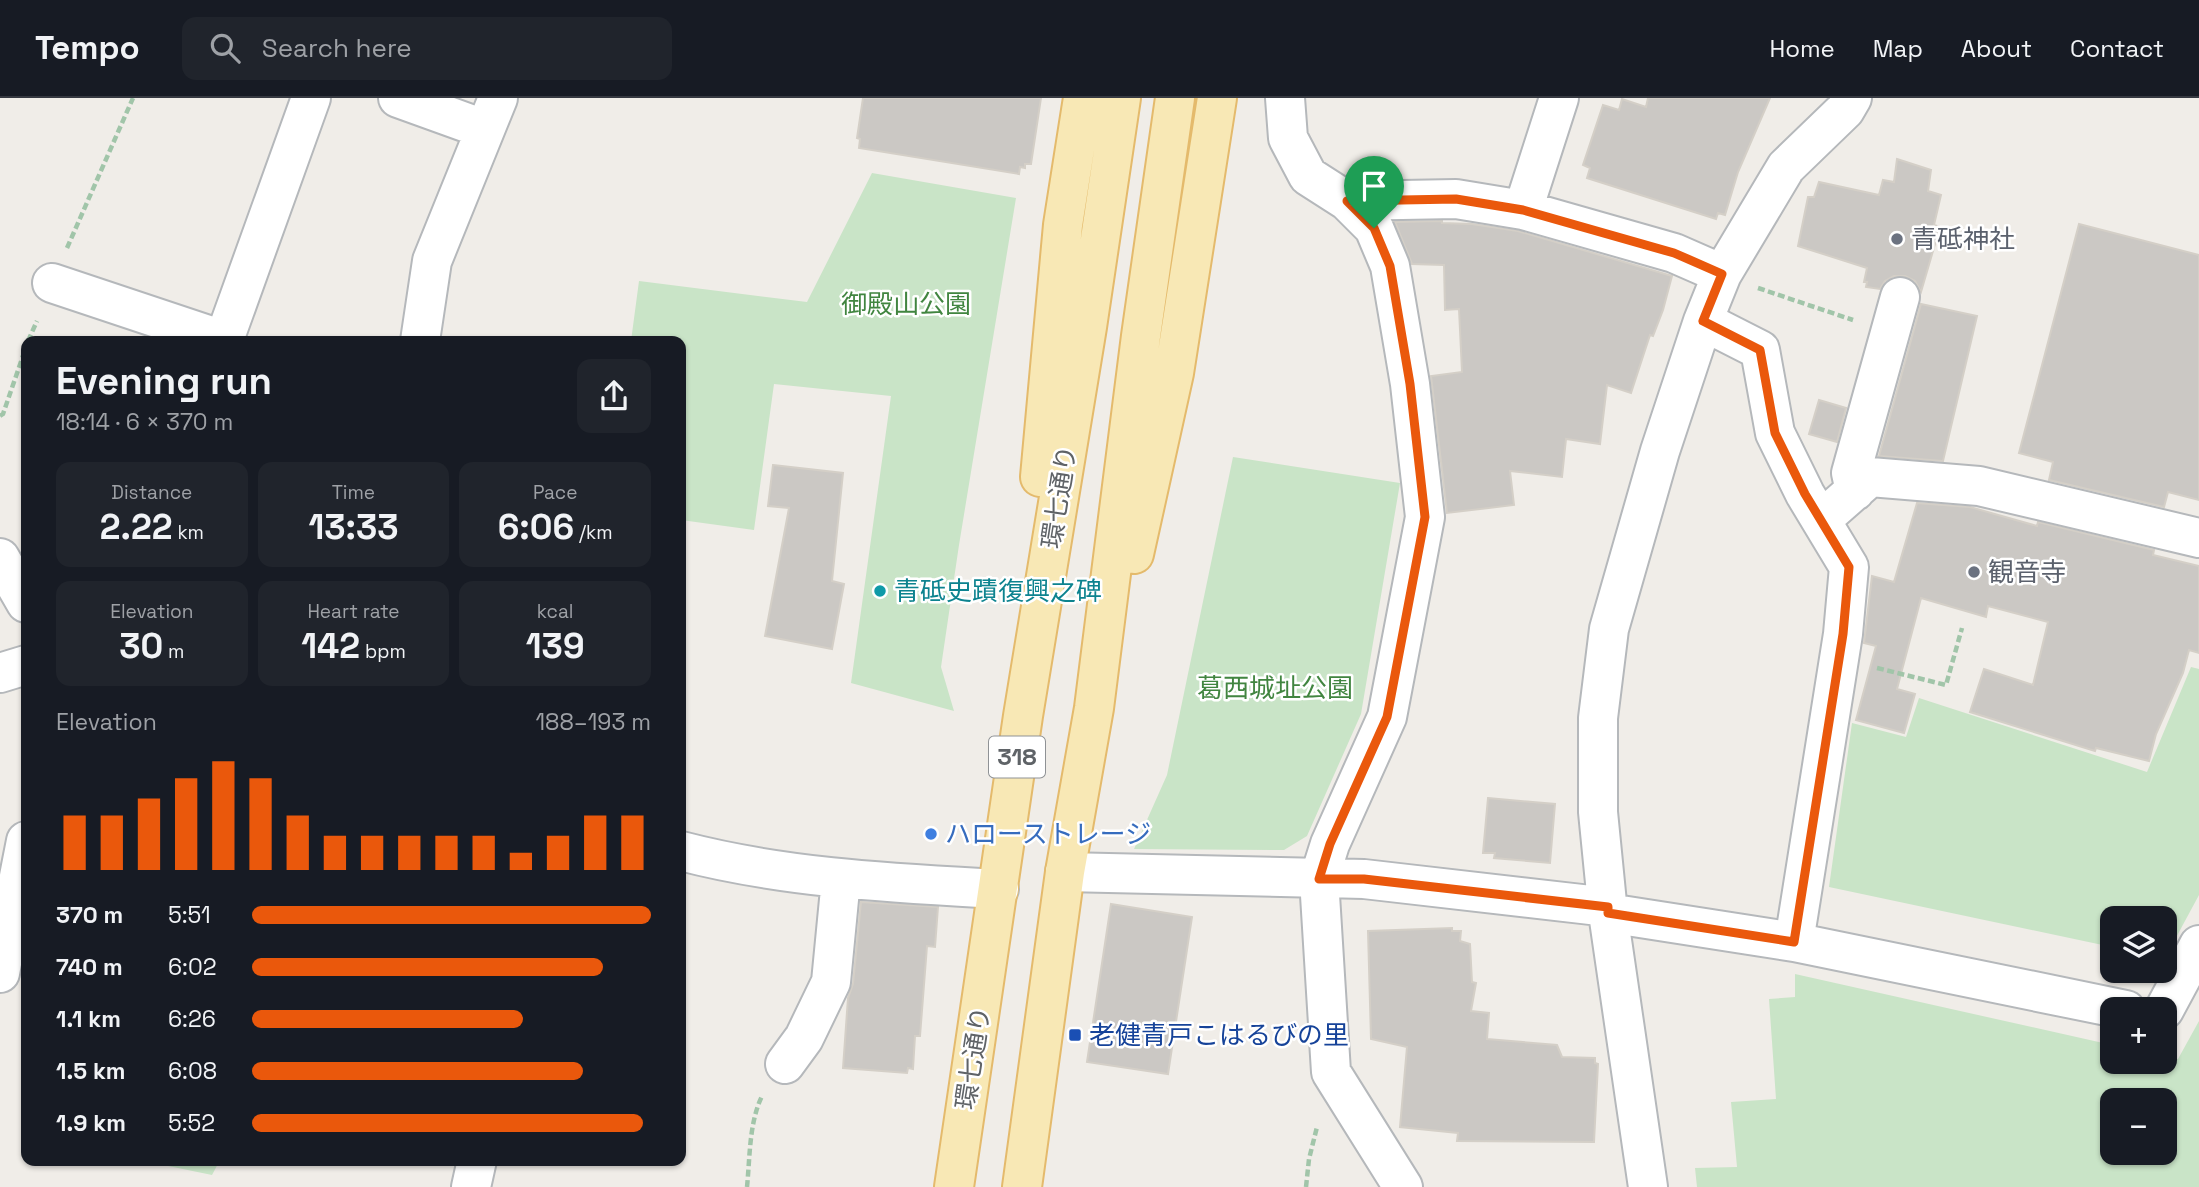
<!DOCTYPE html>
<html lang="en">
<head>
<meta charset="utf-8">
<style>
	body { margin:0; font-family:"Space Grotesk","Noto Sans JP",sans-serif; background:#20242c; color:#f1f3f6; height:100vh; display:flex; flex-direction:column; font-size:26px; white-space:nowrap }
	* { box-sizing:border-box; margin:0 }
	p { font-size:23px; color:#9ea1a6 }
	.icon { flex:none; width:38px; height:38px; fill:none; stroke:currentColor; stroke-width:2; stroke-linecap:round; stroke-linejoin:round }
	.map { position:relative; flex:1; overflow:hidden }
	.drawer { position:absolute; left:21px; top:238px; width:665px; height:830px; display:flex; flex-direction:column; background:#171b24; border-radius:14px; box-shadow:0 2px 5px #0004 }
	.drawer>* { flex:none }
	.tools { position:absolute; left:2100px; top:808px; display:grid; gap:14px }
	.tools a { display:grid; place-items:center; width:77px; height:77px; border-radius:14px; background:#171b24; box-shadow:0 2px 5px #0004; font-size:35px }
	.pin { position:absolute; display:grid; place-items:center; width:60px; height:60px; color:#fff; margin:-72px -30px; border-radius:50% 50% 50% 0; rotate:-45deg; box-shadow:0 0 7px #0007 }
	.pin .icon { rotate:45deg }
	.round { display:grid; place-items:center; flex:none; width:74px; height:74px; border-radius:14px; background:#20242c }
	.overview { display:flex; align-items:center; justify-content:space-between; height:119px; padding:0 35px }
	h1 { font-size:38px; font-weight:700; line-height:52px }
	.metrics { display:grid; grid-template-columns:repeat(3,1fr); gap:10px; height:119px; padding:7px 35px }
	.metrics div { display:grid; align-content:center; border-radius:14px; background:#20242c; text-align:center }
	.metrics b { font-size:35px; font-weight:700 }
	.metrics small { font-size:19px; font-weight:400 }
	.metrics p { font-size:19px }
	.chart { height:196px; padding:14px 35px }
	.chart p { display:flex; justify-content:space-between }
	.chart svg { width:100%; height:126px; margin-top:7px; stroke:#ea580c; stroke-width:6 }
	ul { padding:0 35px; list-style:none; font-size:23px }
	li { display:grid; grid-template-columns:112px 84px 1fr; align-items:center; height:52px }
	li i { height:18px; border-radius:9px; background:#ea580c }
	header { display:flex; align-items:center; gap:42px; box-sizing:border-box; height:98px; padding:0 35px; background:#171b24; border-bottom:2px solid #363941 }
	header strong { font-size:33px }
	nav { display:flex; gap:38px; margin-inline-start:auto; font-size:24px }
	.search { width:490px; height:63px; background:#20242c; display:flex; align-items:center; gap:18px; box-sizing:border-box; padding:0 24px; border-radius:14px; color:#9ea1a6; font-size:26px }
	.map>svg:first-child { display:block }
	.green { fill:#c9e4c7; fill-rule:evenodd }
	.building { fill:#cbc8c4; stroke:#d4cfc7; stroke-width:2 }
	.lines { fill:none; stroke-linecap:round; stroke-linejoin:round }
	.minor-casing { stroke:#b5b8bb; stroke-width:42 }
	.major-casing { stroke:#e4ba6c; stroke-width:42 }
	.path { stroke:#a1c5a9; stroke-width:4.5; stroke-dasharray:7 3.5; stroke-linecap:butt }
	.minor { stroke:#fff; stroke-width:38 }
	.major { stroke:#f8e8b5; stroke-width:38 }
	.route-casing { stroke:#fff; stroke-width:14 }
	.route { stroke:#ea580c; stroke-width:9 }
	.worship-dot { fill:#6b7280; stroke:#fff; stroke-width:2.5 }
	.culture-dot { fill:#0f9aa8; stroke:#fff; stroke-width:2.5 }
	.shop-dot { fill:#3f7fe0; stroke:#fff; stroke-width:2.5 }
	.transit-dot { fill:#1a4fb4; stroke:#fff; stroke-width:2.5 }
	.labels { text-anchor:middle; stroke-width:5; stroke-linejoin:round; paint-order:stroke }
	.shield { fill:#fff; stroke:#8f9295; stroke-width:2 }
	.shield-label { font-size:24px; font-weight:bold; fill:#5f6367 }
	.worship-label { font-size:26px; fill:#5b616d; stroke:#fff; text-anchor:start }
	.park-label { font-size:26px; fill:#418540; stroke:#fff }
	.street-label { font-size:26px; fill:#5f6367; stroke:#fff }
	.culture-label { font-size:26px; fill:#0d838f; stroke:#fff; text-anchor:start }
	.shop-label { font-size:26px; fill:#366cbe; stroke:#fff; text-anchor:start }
	.transit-label { font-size:26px; fill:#164399; stroke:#fff; text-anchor:start }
</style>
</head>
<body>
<header>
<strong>Tempo</strong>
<div class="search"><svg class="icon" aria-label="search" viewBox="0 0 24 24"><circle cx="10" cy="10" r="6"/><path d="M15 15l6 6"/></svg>Search here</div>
<nav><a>Home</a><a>Map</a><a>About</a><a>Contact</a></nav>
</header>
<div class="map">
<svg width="2199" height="1089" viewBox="0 0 2199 1089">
	<rect width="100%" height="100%" fill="#f0ede8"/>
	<path class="green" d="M 872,75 L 1016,100 L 959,447 L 941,569 L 954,613 L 851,585 L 891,298 L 774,286 L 754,432 L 681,422 L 681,243 L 631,243 L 639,183 L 807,204 Z
		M 1233,359 L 1400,385 L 1361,616 L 1307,738 L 1284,752 L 1134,751 L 1167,677 Z
		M 2191,569 L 2199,571 L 2199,797 L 2165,860 L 2165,821 L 2112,821 L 2112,849 L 1829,789 L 1852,625 L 1906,639 L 1919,600 L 2147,674 Z
		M 1795,876 L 2112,947 L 2112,964 L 2165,964 L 2165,958 L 2178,961 L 2199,923 L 2199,1089 L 1697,1089 L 1695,1070 L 1737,1069 L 1731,1004 L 1776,1001 L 1769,901 L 1795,899 ZM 2112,1003 L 2165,1003 L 2165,1055 L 2112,1055 Z
		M 139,1062 L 220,1062 L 212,1077 Z"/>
	<path class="building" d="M 863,0 L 1041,0 L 1031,66 L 1025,66 L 1025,70 L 1020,69 L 1019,76 L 859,50 L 860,41 L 857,40 Z
		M 1648,0 L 1770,0 L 1738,74 L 1725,117 L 1718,115 L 1716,121 L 1587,80 L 1590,70 L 1583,67 L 1603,7 L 1619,12 L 1622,1 L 1646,9 Z
		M 1897,61 L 1931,72 L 1928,93 L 1941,97 L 1934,127 L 1940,129 L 1921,194 L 1915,183 L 1905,178 L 1894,178 L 1885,183 L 1880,191 L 1866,189 L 1867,184 L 1864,184 L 1867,170 L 1798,148 L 1808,99 L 1814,99 L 1819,84 L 1879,97 L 1883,82 L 1894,84 Z
		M 1442,123 L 1442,125 L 1472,126 L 1518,133 L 1672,178 L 1663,212 L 1653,238 L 1650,237 L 1631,295 L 1607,287 L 1600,346 L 1566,341 L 1562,379 L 1510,373 L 1514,407 L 1447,415 L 1431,278 L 1462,274 L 1459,211 L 1445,212 L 1444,167 L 1412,166 L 1395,124 Z
		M 2079,126 L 2199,157 L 2199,402 L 2168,394 L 2164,409 L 2049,382 L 2053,364 L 2019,355 Z
		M 1921,206 L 1977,218 L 1943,363 L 1879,358 Z
		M 1819,302 L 1846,310 L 1837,344 L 1809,336 Z
		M 773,367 L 843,375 L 832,483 L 844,486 L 832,551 L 765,538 L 789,410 L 768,408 Z
		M 1917,405 L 1970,409 L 2037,428 L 2038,424 L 2154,452 L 2153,457 L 2199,468 L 2199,555 L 2189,552 L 2183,575 L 2156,636 L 2149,663 L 2096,650 L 2095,653 L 1970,614 L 1984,571 L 2033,587 L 2048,524 L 1988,508 L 1986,519 L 1921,500 L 1897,591 L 1915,596 L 1904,635 L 1856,622 L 1876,548 L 1864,545 L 1872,478 L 1894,484 Z
		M 1488,700 L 1555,706 L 1550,765 L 1494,760 L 1495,755 L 1483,755 Z
		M 861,804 L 938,809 L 935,849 L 927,848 L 920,938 L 915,938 L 913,971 L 908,970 L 907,975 L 843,970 L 848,900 L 853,886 Z
		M 1111,806 L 1192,819 L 1168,976 L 1087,964 Z
		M 1452,830 L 1452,833 L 1461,833 L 1460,843 L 1470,846 L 1472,884 L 1476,885 L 1471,913 L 1489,915 L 1487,941 L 1557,947 L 1562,959 L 1595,960 L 1595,965 L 1598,966 L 1594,1044 L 1457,1043 L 1458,1035 L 1400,1029 L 1407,949 L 1371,941 L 1368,833 Z"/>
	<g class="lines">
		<defs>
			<path id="minor" d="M 398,0 L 484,31
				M 1285,0 L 1288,40 L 1308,78 L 1347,103 L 1374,130 L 1390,168 L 1410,286 L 1425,419 L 1387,619 L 1330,746 L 1319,781 L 1331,974 L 1403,1089
				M 1347,103 L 1456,101 L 1523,112 L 1674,155 L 1722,176
				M 1523,112 L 1559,0
				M 52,185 L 226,243
				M 1703,223 L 1760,252 L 1775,335 L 1805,396 L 1849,469 L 1843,536 L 1794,844
				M 224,242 L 311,0
				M 420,243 L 432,163 L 498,0
				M 1855,393 L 1851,375 L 1900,199
				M 1821,422 L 1870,379 L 1979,388 L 2199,440
				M 0,460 L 26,505
				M 0,575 L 26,567
				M 681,753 C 784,780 892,785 999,791
				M 1065,774 L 1364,781 L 1608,809
				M 1608,815 L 1794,844 L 2126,912
				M 0,875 L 26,743
				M 2164,912 L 2199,847
				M 785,966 L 804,940 L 831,884 L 841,781
				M 471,1089 L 477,1062
				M 1648,1089 L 1608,815 L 1598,714 L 1598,620 L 1609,531 L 1660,353 L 1703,223 L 1722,176 L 1786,69 L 1845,12 L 1852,0"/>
			<path id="major" d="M 1040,379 L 1063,127 L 1083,0
				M 1134,456 L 1174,275 L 1217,0
				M 954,1089 L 1023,618 L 1087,229 L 1121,0
				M 1022,1089 L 1065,774 L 1094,610 L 1141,238 L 1175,0"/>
		</defs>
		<use href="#minor" class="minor-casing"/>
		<use href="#major" class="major-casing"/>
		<path class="path" d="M 67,150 L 133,0
			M 1758,190 L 1853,222
			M 28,243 L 37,223
			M 0,318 L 3,316 L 26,249
			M 1877,570 L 1946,587 L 1962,530
			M 747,1089 C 750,1059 749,1025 762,998
			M 1306,1089 L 1309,1061 L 1317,1029"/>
		<use href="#minor" class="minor"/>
		<use href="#major" class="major"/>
	</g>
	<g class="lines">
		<defs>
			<path id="route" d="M 1456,101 L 1523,112 L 1674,155 L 1722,176 L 1703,223 L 1760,252 L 1775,335 L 1805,396 L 1849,469 L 1843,536 L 1794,844 L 1608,815 L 1608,809 L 1364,781 L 1319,781 L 1330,746 L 1387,619 L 1425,419 L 1410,286 L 1390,168 L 1374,130 L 1347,103 Z"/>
		</defs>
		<use href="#route" class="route-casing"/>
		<use href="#route" class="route"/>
	</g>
	<g class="worship-dot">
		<circle cx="1897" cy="141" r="7"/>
		<circle cx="1974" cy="474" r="7"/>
	</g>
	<circle class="culture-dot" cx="880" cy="493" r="7"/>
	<circle class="shop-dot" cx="931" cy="736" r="7"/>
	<rect class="transit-dot" x="1068" y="930" width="14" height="14" rx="3.5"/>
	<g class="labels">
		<rect class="shield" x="989" y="638.5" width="56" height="41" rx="5"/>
		<g class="shield-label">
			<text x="1017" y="667">318</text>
		</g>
		<g class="worship-label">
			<text x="1911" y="150">青砥神社</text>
			<text x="1988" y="483">観音寺</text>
		</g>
		<g class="park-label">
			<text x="906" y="215">御殿山公園</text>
			<text x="1275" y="599">葛西城址公園</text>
		</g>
		<g class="street-label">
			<text transform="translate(1059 399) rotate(-81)" y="9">環七通り</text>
			<text transform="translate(973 960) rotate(-81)" y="9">環七通り</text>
		</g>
		<g class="culture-label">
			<text x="894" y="502">青砥史蹟復興之碑</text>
		</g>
		<g class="shop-label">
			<text x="945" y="745">ハローストレージ</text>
		</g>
		<g class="transit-label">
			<text x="1089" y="946">老健青戸こはるびの里</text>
		</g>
	</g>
</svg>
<div class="tools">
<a><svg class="icon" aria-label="layers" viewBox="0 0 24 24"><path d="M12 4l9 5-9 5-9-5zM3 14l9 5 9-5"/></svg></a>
<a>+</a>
<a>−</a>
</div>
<div class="pin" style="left:1374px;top:130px;background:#1e9e55"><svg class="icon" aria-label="arrive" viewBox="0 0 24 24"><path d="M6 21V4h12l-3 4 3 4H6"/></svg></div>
<section class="drawer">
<div class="overview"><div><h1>Evening run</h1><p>18:14 · 6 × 370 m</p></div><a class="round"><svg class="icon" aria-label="share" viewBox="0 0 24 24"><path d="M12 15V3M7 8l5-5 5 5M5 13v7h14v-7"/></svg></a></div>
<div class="metrics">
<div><p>Distance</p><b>2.22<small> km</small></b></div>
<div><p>Time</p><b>13:33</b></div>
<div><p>Pace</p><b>6:06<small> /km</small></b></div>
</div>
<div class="metrics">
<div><p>Elevation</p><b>30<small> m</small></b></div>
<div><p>Heart rate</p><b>142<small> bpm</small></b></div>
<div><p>kcal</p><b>139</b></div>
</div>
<div class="chart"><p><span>Elevation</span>188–193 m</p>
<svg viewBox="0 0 160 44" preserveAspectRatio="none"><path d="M5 44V25M15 44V25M25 44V19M35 44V12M45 44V6M55 44V12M65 44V25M75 44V32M85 44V32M95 44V32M105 44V32M115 44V32M125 44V38M135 44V32M145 44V25M155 44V25"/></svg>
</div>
<ul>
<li><b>370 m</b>5:51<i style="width:100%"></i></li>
<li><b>740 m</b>6:02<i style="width:88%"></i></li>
<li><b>1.1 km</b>6:26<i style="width:68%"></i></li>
<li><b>1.5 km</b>6:08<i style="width:83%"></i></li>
<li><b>1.9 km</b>5:52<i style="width:98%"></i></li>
</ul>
</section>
</div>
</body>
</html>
